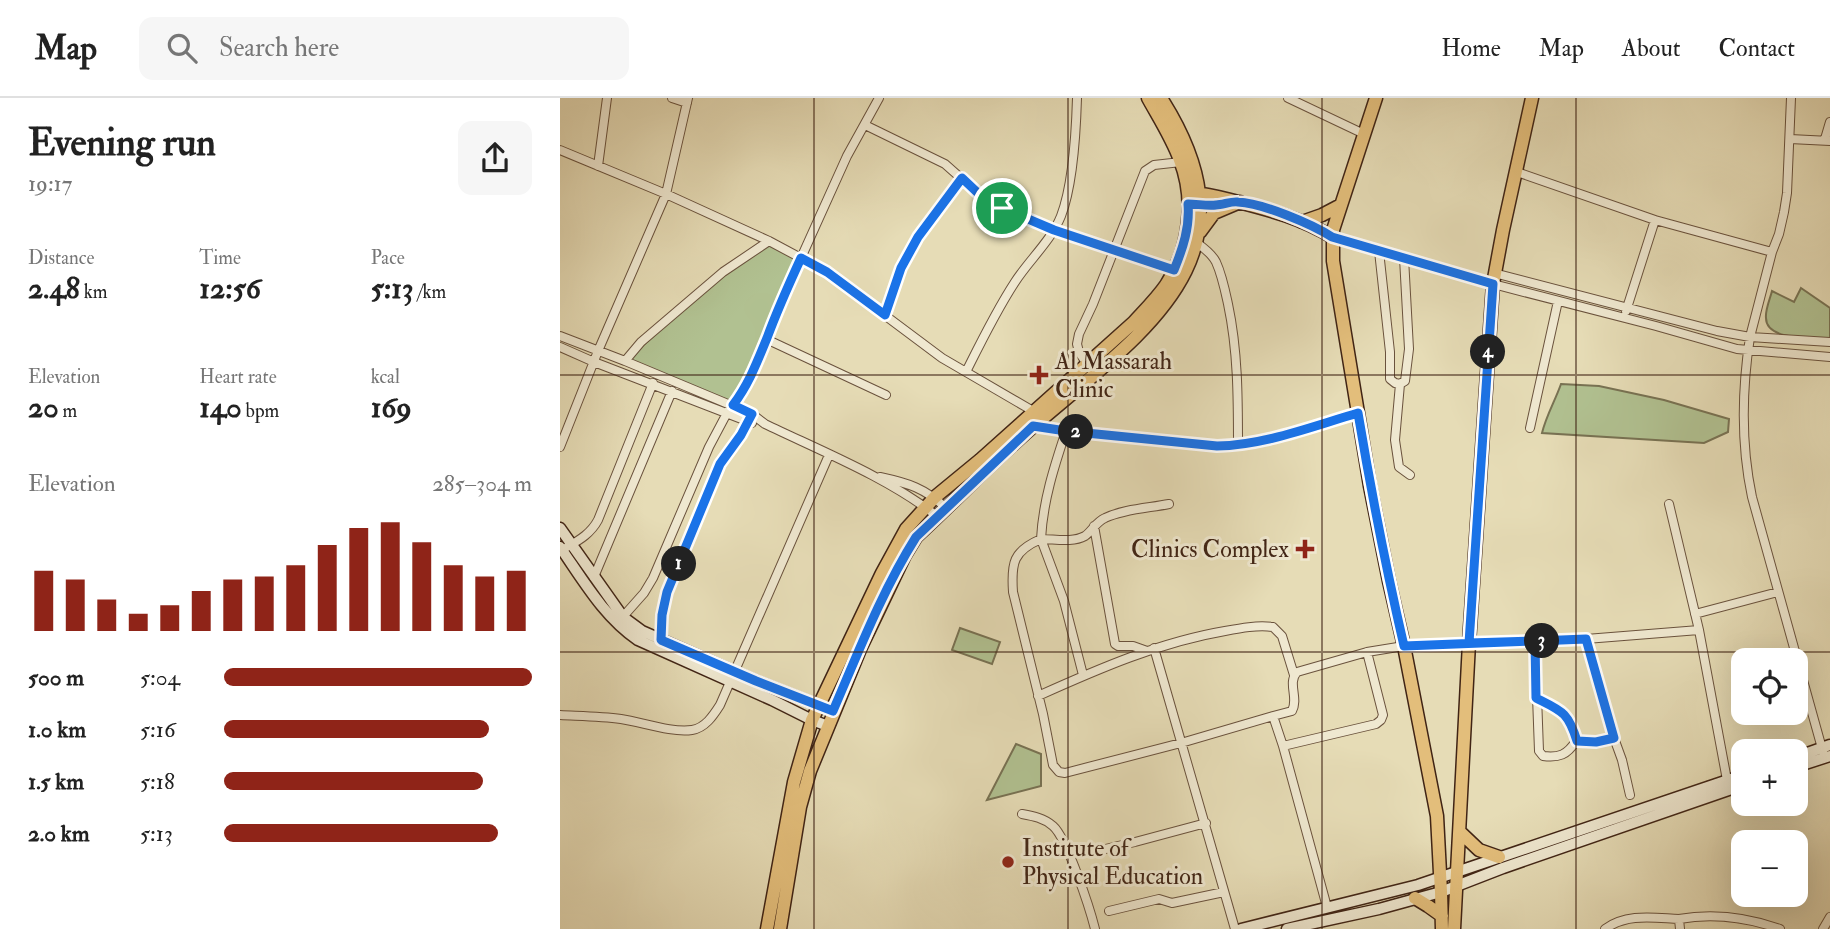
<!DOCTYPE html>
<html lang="en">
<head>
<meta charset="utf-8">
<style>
	body { margin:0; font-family:"IM FELL Double Pica",serif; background:#f6f6f6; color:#222; height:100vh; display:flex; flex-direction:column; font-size:26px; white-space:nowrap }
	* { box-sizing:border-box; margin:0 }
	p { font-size:23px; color:#767676 }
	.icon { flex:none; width:38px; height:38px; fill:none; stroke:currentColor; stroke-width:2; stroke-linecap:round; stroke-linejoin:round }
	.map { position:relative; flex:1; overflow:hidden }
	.panel { display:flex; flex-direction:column; background:#fff; width:560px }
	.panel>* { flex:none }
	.controls { position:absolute; left:1171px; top:550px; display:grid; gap:14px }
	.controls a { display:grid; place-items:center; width:77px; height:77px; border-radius:14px; background:#fff; box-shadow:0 7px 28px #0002; font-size:35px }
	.pin { position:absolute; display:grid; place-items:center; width:60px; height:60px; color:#fff; margin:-30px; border:4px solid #fff; border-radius:50%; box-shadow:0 2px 7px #0007 }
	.km { position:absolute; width:35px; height:35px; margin:-18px; border-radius:50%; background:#222; color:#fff; font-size:19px; line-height:35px; text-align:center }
	.round { display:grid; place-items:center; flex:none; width:74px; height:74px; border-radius:14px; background:#f6f6f6 }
	.overview { display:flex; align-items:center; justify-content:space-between; height:119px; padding:0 28px }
	h1 { font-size:38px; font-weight:700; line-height:52px }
	.figures { display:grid; grid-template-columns:repeat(3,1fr); gap:10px; height:119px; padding:7px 28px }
	.figures div { display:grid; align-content:center }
	.figures b { font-size:30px; font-weight:700 }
	.figures small { font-size:19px; font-weight:400 }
	.figures p { font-size:19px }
	.chart { height:196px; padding:14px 28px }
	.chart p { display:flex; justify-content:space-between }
	.chart svg { width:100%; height:126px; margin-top:7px; stroke:#8f2418; stroke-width:6 }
	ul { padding:0 28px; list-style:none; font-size:23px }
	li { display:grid; grid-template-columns:112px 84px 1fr; align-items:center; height:52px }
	li i { height:18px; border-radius:9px; background:#8f2418 }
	header { display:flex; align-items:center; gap:42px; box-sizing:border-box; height:98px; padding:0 35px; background:#fff; border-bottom:2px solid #e0e0e0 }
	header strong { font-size:33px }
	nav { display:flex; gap:38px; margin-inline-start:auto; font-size:24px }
	.search { width:490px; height:63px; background:#f6f6f6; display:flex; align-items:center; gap:18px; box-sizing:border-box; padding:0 24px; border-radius:14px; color:#767676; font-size:26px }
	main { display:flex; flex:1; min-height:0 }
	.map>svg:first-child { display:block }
	.green { fill:#b1c191; stroke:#787253; stroke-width:2 }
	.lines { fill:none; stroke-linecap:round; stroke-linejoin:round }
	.street-casing { stroke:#6a523d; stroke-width:10 }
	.secondary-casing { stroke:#402415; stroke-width:13 }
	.primary-casing { stroke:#402415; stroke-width:15 }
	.street { stroke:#efe8d0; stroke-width:8 }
	.secondary { stroke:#efe8d0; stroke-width:10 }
	.primary { stroke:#e3be7b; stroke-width:12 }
	.route-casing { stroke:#fff; stroke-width:14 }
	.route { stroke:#1a73e8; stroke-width:9 }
	.grid { fill:none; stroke:#402415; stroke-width:2; stroke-opacity:0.55 }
	.poi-dot { fill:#8f2418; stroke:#efe8d0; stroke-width:2.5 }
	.labels { text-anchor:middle; stroke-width:6; stroke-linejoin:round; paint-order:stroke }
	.poi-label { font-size:24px; fill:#402415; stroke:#efe8d0; text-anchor:start }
</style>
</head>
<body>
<header>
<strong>Map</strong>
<div class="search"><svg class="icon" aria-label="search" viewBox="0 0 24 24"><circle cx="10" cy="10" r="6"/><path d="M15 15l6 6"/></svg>Search here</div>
<nav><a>Home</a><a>Map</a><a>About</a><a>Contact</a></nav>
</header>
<main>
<section class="panel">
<div class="overview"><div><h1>Evening run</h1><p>19:17</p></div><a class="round"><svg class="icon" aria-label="share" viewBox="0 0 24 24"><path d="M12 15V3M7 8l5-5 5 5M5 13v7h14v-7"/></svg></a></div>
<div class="figures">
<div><p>Distance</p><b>2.48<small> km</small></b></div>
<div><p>Time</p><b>12:56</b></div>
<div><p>Pace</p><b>5:13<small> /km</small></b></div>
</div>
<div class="figures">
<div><p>Elevation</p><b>20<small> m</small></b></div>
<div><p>Heart rate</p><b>140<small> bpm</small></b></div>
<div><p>kcal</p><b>169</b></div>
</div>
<div class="chart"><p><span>Elevation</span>285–304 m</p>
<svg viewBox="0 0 160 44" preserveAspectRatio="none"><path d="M5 44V23M15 44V26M25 44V33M35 44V38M45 44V35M55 44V30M65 44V26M75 44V25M85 44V21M95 44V14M105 44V8M115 44V6M125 44V13M135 44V21M145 44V25M155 44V23"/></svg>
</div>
<ul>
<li><b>500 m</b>5:04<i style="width:100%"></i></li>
<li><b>1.0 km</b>5:16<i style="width:86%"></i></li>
<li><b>1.5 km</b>5:18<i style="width:84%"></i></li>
<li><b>2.0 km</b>5:13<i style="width:89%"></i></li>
</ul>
</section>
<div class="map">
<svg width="1270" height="831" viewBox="0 0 1270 831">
	<rect width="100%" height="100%" fill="#e6dcb6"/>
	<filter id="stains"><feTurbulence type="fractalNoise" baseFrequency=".00286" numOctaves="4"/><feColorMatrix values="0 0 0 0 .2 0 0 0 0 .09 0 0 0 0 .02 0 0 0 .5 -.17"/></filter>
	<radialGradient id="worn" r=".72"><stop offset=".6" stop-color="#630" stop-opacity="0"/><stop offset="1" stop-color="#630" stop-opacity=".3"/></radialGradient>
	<path class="green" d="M 209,144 L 240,160 L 195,269 L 172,307 L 66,263 L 162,175 Z
		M 1241,190 L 1270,210 L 1270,241 C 1254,240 1206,243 1206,220 C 1205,212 1210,201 1212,193 L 1234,204 Z
		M 1001,286 L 1039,288 L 1104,302 L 1169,321 L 1168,334 L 1144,345 L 982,335 C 986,318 995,303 1001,286 Z
		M 400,530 L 440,544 L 432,566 L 392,552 Z
		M 456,646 L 481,656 L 481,688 L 427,702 Z"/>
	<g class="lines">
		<defs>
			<path id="street" d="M 112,0 L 127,5
				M 728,0 L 804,36
				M 1231,0 L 1227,95 L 1224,114 L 1219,136 L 1212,154 L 1190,239 C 1182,291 1181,347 1192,399 L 1263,654
				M 305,27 L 385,66 L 420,97 L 442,110 L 494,132 L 614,172
				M 1230,41 L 1270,43
				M 1265,41 L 1270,24
				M 0,52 L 106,96 L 209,143 L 267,174 L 382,260 L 473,313
				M 38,68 L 47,0
				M 957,74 L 1095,122
				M 772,139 L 933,186 L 1096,228 L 1177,251 L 1270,259
				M 637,145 C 644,150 652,156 656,164 C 662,177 665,192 668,206 C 678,253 678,300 678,348
				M 819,153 L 830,254 L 830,281 L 835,285 L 840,286
				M 844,160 L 849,251 L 845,283 L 840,286 L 835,342 L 839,369 L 850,377
				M 934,175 L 1157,233 L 1190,239 L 1270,244
				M 1066,213 L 1095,122 L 1212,154
				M 325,217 L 341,170 L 358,139 L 402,80
				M 0,238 L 65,263 L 192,316 L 205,326 C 261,353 329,380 378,419
				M 206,241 L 326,297
				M 0,249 L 34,264 L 192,325
				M 65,263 L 81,244 L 163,174 L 209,143
				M 527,266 L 519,254 L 517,246 L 519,236 L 533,206 L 585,73 L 594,67 L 621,64
				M 406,274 C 421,244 436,213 455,184 C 469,162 491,143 501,118 C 513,87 516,34 517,0
				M 473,328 L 506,333 L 658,348 C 705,347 753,328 798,315
				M 970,330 L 998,203
				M 506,333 C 494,369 483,403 481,441 C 495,441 512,445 525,438 C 532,433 536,424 545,420 C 564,411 589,410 609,406
				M 0,349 L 38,253 L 106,96 L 128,0
				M 320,379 C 348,385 365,390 387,411
				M 1109,406 L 1139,532 L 1167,682
				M 534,428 L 555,546 L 558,548 L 573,548 L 587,553
				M 7,449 C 20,442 31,435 38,422 L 93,285
				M 34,479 L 112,293
				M 1135,516 L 1218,494
				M 60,522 L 84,495 L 93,480 L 149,349 L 167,315 L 190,282 L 241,160 L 287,58 L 319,0
				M 1026,541 L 1054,640
				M 101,542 L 102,517 L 107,494 L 160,367 L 181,337 L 192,316
				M 975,543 L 979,653 L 983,658 C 999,660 1007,657 1016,643 L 1036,644 L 1054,640 L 1062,662 L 1070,697
				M 594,550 L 675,831
				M 523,577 L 504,503 L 481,441 C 453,453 451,465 453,494 L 483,616 L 493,667 L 499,674 L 505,675 L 621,645 L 713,618 L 723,648 L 767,809
				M 478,598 C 538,571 600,544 665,533 C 681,530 697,527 713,529 L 722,538 L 734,577
				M 977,600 C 1002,613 1008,614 1016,643
				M 0,617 C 20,618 41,618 61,621 C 82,624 111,635 132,632 C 145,630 153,618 160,607 L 269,357
				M 713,618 L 732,613 C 739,600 727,585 737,574 L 807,554 L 844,548 L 1026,541 L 1139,532
				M 723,648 L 816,626 L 821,622 L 823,617 L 807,554
				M 462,716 C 473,718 484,720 493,728 C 507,740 530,811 535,831
				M 541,752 L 575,744 L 646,725
				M 549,813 L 599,801 L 612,805 L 664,794
				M 1119,821 C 1153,815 1189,820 1220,831
				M 1045,831 C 1067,815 1094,820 1119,821 L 1120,831
				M 1263,831 L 1270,819"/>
			<path id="secondary" d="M 0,430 L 63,519 L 82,533 L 196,583 L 273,613
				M 0,449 C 23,482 44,519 78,542 L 212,602 L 252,622 L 268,628
				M 1236,659 L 1270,647
				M 1236,669 L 1270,658
				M 681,831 L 858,787 L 1183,677
				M 727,831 L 819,811 L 881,794 L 943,770 L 1183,687"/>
			<path id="primary" d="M 816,0 L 773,132 L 773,163 L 810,388 L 829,483 L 844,548 L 877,718 L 881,794 L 882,831
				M 634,95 C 649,96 662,100 678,104 C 710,112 743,121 772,139
				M 742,124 L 762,117 L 781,107
				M 640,134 L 654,115 L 680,104
				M 900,734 L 919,752 L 939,759
				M 855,800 L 868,808 L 882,818
				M 207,831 L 234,684 L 252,622 L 322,475 L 346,431 L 375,399 L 420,362 L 574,224 C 585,212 597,200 606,187 C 629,151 636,103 620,62 C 612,40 599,20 588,0
				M 220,831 L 240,709 L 250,673 L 301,549 L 345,457 L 356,439 C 396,402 434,362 476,326 C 588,230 702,158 601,0
				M 894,831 L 909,545 L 933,186 L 943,132 L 972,0"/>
		</defs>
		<use href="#street" class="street-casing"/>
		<use href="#secondary" class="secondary-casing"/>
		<use href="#primary" class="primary-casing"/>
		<use href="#street" class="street"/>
		<use href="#secondary" class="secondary"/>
		<use href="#primary" class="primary"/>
	</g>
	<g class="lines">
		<defs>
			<path id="route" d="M 442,110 L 420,97 L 402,80 L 358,139 L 341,170 L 325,217 L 267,174 L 241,160 C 229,186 217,213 207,240 C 197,264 189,286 173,307 L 192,316 L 181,337 L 160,366 L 107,494 L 102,517 L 101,542 L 196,583 L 273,613 C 298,555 322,493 356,439 L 473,328 L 506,333 L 657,348 C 705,347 753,328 798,315 C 811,393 826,470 844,548 L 1026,541 L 1054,640 L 1036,644 L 1017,643 C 1008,614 1002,613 976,600 L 975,543 L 909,545 L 933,186 L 772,139 C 752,126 702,105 678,104 C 671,103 663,107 656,107 C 647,108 637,106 628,106 C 630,129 623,150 614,172 L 494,132 L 442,110"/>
		</defs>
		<use href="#route" class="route-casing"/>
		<use href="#route" class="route"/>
	</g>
	<path class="grid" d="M 254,0 L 254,831M 508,0 L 508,831M 762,0 L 762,831M 1016,0 L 1016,831M 0,277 L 1270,277M 0,554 L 1270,554"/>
	<g class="poi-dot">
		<path d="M475.5 266.5h7v7h7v7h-7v7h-7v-7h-7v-7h7z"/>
		<path d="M741.5 440.5h7v7h7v7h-7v7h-7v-7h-7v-7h7z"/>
		<circle cx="448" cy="764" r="7"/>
	</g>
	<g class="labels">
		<g class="poi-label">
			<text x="495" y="271">Al Massarah<tspan x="495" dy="28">Clinic</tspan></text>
			<text x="729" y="459" text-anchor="end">Clinics Complex</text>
			<text x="462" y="758">Institute of<tspan x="462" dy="28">Physical Education</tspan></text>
		</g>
	</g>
	<rect width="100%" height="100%" filter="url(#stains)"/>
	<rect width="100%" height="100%" fill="url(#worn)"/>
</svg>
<div class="controls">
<a><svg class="icon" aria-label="locate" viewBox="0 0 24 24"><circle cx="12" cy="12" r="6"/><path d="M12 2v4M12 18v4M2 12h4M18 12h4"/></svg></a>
<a>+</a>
<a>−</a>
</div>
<div class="pin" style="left:442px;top:110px;background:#1e9e55"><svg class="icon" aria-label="arrive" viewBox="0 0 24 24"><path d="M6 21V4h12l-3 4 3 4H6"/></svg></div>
<b class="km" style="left:119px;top:466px">1</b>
<b class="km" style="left:516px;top:334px">2</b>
<b class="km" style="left:982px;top:543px">3</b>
<b class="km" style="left:928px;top:254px">4</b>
</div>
</main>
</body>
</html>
